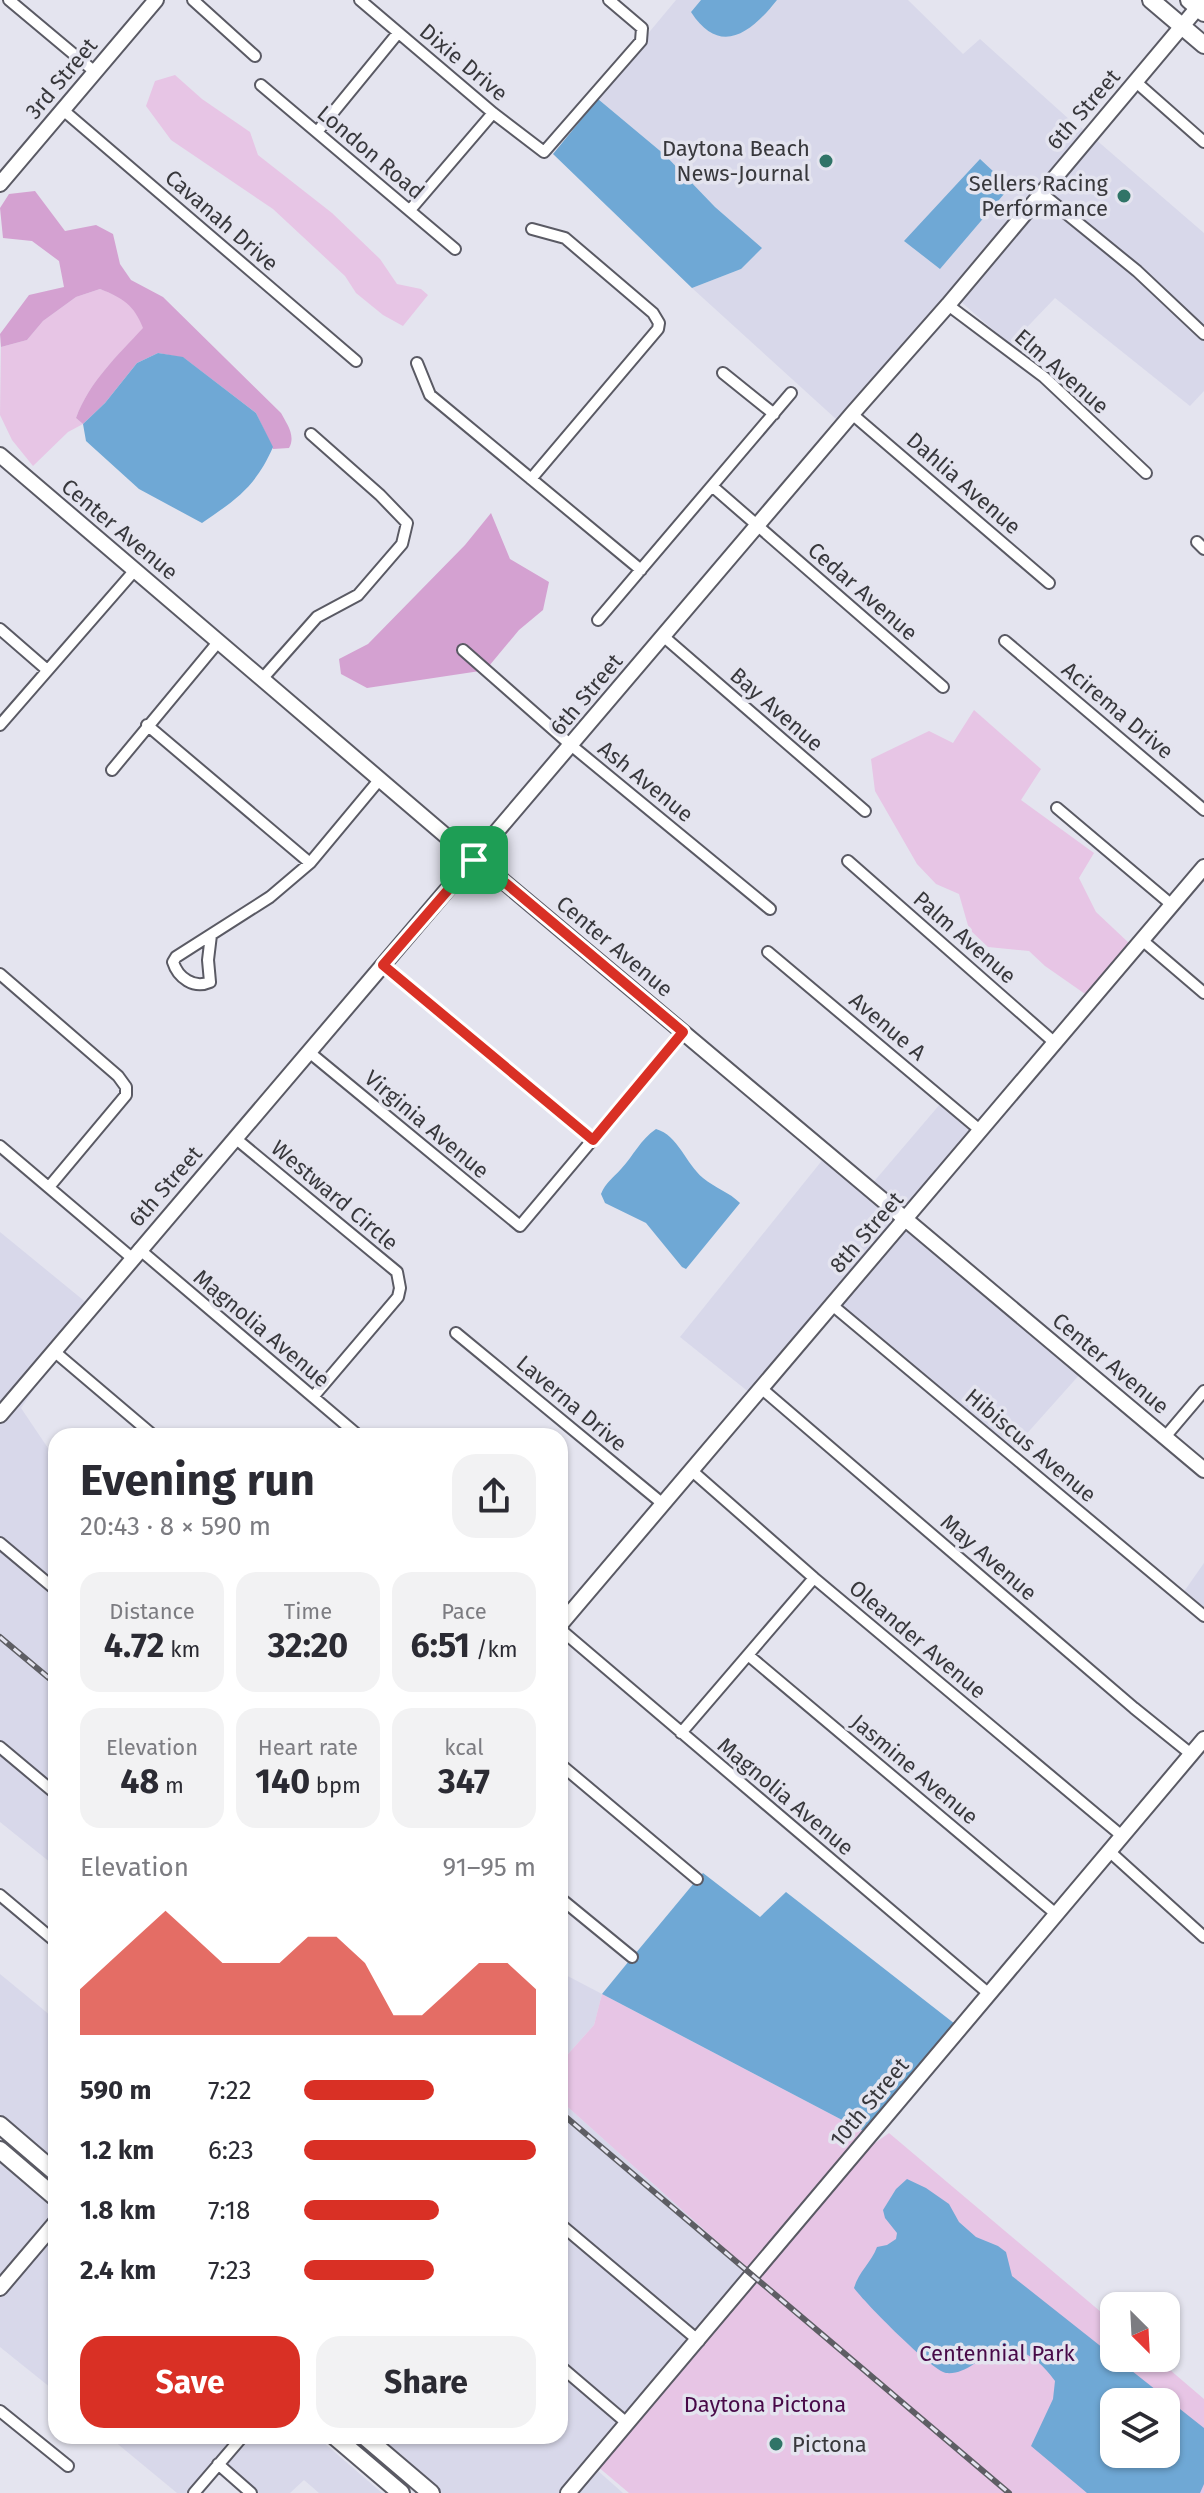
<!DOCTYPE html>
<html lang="en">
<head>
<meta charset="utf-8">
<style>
	body { margin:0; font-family:"Fira Sans",sans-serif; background:#f2f2f3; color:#2b2b33; height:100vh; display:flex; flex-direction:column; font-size:30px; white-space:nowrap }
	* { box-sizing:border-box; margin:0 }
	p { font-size:26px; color:#7c7c81 }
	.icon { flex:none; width:44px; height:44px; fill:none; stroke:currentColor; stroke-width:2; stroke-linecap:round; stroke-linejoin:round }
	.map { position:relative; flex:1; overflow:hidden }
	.details { position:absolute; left:48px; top:1428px; width:520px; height:1016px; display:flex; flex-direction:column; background:#fff; border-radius:24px; box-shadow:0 2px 6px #0004 }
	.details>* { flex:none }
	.needle { width:52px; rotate:156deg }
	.buttons { position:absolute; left:1100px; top:2292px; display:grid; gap:16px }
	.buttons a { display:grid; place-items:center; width:80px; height:80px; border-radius:16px; background:#fff; box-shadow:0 2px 6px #0004; font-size:40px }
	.pin { position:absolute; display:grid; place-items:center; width:68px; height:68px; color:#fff; margin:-34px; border-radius:16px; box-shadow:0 4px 12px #0006 }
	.round { display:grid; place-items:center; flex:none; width:84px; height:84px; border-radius:24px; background:#f2f2f3 }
	.head { display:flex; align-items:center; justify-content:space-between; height:136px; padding:0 32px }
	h1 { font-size:44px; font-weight:700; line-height:60px }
	.metrics { display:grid; grid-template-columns:repeat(3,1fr); gap:12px; height:136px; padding:8px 32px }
	.metrics div { display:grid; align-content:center; border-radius:20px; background:#f2f2f3; text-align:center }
	.metrics b { font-size:34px; font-weight:700 }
	.metrics small { font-size:22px; font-weight:400 }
	.metrics p { font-size:22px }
	.chart { height:224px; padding:16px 32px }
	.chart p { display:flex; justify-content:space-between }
	.chart svg { width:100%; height:144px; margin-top:8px; fill:#d93025; opacity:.7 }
	.primary-button { display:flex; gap:16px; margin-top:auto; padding:16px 32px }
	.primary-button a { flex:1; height:92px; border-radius:24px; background:#d93025; color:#fff; font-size:32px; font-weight:700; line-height:92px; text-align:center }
	.primary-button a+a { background:#f2f2f3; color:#2b2b33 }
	ul { padding:0 32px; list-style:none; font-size:26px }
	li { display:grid; grid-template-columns:128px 96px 1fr; align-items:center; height:60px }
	li i { height:20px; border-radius:10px; background:#d93025 }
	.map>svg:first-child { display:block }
	.built { fill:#d8d8ea }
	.green { fill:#e7c5e5; fill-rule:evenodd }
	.forest { fill:#d4a1d1 }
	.water { fill:#6fa8d5; fill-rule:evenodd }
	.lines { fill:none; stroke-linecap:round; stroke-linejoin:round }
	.street-casing { stroke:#5a5a64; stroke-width:14 }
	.secondary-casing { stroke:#5a5a64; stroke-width:18 }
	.primary-casing { stroke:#5a5a64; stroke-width:20 }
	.street { stroke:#fff; stroke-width:10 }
	.secondary { stroke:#fff; stroke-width:14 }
	.primary { stroke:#fff; stroke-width:16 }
	.rail-casing { stroke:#5e5e64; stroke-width:6 }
	.rail { stroke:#e4e4ef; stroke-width:3; stroke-dasharray:9; stroke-linecap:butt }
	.route-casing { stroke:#fff; stroke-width:16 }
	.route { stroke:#d93025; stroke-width:10 }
	.poi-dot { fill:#307467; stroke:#e4e4ef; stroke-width:3 }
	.labels { text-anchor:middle; stroke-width:7; stroke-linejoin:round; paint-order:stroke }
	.street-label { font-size:22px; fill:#38383c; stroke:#e4e4ef }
	.poi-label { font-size:22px; fill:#38383c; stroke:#e4e4ef; text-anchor:end }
	.park-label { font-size:22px; fill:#480948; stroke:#e4e4ef }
</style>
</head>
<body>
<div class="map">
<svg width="1204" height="2493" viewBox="0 0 1204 2493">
	<rect width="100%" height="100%" fill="#e4e4ef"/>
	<path class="built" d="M 676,0 L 701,0 L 691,12 L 771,8 L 777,0 L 908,0 L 963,54 L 980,39 L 1070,120 L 1086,131 L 947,298 L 836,419 L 692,288 L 741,269 L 761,248 L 715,207 L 665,155 L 598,99 L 645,45 L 646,36 Z
		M 1094,138 L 1204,233 L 1204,327 L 1140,267 L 1048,192 Z
		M 1041,199 L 1134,274 L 1204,340 L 1204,391 L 1190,406 L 1055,298 L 1010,345 L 959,300 Z
		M 941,1103 L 974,1131 L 904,1213 L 871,1185 Z
		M 824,1158 L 898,1221 L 750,1393 L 680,1337 Z
		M 906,1227 L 1081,1373 L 1013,1449 L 840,1304 Z
		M 0,1232 L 88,1304 L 2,1405 L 0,1402 Z
		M 52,1363 L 21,1408 L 56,1460 L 56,1584 L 0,1536 L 0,1423 Z
		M 0,1549 L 56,1597 L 56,1788 L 0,1740 Z
		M 1204,1563 L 1204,1610 L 1183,1593 Z
		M 0,1753 L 56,1801 L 56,1867 L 0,1822 Z
		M 560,1972 L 602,1994 L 594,2025 L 560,2063 Z
		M 0,1974 L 56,2020 L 56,2162 L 0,2114 Z
		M 560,2100 L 750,2271 L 698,2333 L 560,2218 Z
		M 0,2161 L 56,2210 L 56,2214 L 0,2279 Z
		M 56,2230 L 56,2392 L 0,2347 L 0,2296 Z
		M 560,2231 L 691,2341 L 627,2417 L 560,2360 Z
		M 560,2373 L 621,2424 L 561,2493 L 441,2493 L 375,2436 L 560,2436 Z
		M 108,2436 L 236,2436 L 187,2493 L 177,2493 Z
		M 250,2436 L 316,2436 L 382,2493 L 319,2493 L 304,2480 L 290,2493 L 259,2493 L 227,2463 Z
		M 596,2469 L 597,2470 L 623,2493 L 575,2493 Z"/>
	<path class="green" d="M 175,75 L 202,99 L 250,132 L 258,155 L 332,213 L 380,259 L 397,284 L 421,289 L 428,295 L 403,326 L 383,315 L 356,293 L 345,276 L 273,209 L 171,140 L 146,106 L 155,81 Z
		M 100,289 C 126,299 132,303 144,328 C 118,355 89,382 76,418 L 83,424 L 68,432 L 33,466 L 12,440 L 0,415 L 1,347 L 27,340 L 43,321 L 76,297 Z
		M 974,710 L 1041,769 L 1021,800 L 1094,853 L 1079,878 L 1096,912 L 1130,944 L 1088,996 L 1045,966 L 1029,951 L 988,947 L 969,929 L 959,894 L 936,884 L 917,864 L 875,791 L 871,759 L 929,731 L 953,743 Z
		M 602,1994 L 865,2132 L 750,2271 L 560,2100 L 560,2063 L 594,2025 Z
		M 889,2133 L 1114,2323 L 1114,2358 L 1156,2358 L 1204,2399 L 1204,2493 L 1009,2493 L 758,2280 L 868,2148 ZM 1114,2402 L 1166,2402 L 1166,2454 L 1114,2454 Z
		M 755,2280 L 1006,2493 L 629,2493 L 597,2466 Z"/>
	<path class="forest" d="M 35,191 L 65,231 L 96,225 L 113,234 L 120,264 L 131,280 L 163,297 L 281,413 C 287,424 296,436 289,448 L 273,449 L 256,413 L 184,358 L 158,353 L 137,363 L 105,403 L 83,424 L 76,418 C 89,382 118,355 143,328 C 134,305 123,298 100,289 L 76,297 L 43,321 L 27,340 L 1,347 L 0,334 L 29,295 L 64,287 L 59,261 L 32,241 L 3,238 L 0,208 L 9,194 Z
		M 491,513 L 510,559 L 549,582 L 543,610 L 519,630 L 489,666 L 462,643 L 457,651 L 480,671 L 367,688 L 341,674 L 339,659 L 368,644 L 465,545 Z"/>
	<path class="water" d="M 701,0 L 777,0 C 751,33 720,57 691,12 Z
		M 598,99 L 665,155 L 715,207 L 762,248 L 741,269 L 692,288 L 553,154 Z
		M 980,159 L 1010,187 L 940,269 L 904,241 Z
		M 158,353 L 183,357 L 256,413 L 273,447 C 256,486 237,499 202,523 L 139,489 L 86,441 L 83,424 L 105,403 L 137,363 Z
		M 656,1129 C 678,1135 686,1164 703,1178 C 715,1188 729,1192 740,1203 L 686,1269 L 682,1267 L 646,1223 L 605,1203 L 601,1194 C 606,1182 613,1178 621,1169 C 634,1155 640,1140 656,1129 Z
		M 703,1873 L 760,1917 L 786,1892 L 955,2024 L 865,2132 L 602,1994 L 629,1961 L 633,1964 L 638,1956 L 635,1954 L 694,1883 L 699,1886 L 704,1878 L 701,1875 Z
		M 907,2179 L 926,2188 L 949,2204 L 959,2222 L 976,2237 L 998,2246 L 1006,2252 L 1012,2276 L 1204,2428 L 1204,2484 L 1200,2493 L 1087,2493 L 1031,2446 L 1053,2399 L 1055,2381 C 1040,2360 1023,2347 996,2348 C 981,2358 965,2375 946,2373 C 932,2371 864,2302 854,2288 C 859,2271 871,2263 877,2247 L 887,2245 L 896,2239 L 897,2233 L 885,2218 L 883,2210 L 896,2189 ZM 1114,2402 L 1166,2402 L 1166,2454 L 1114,2454 Z"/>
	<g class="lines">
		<defs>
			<path id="street" d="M 9,0 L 95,72
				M 193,0 L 255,56
				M 360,0 L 493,113 L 544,152 L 641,41 L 642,28 L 609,0
				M 1136,82 L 1204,142
				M 261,85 L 455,249
				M 63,110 L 356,361
				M 317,132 L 398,33
				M 1040,192 L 1137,271 L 1204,334
				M 410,210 L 493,113
				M 948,305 L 1044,377 L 1146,473
				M 417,363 L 430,395 L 641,570
				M 723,373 L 774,414
				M 852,414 L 1049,583
				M 531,479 L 658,329 L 659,323 L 653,313 L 565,238 L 532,229
				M 712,486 L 943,687
				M 1197,542 L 1204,549
				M 598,620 L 791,393
				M 0,629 L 46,669
				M 663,636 L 865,811
				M 1005,641 L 1204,810
				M 463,650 L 572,746 L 770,909
				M 263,678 L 317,617 L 358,595 L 402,544 L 407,523 L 380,495 L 311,434
				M 0,725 L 135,570
				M 147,725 L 310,863
				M 112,770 L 219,641
				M 1057,808 L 1172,905
				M 848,861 L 1055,1043
				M 211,935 L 208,960 L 210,982 C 194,989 178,978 173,962 L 176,957 L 270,897 L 310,863 L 380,779
				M 1142,940 L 1204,993
				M 768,952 L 981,1131
				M 383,965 L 593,1140
				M 0,974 L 118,1076 L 126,1087 L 126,1095 L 49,1187
				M 309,1052 L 520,1226 L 683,1032
				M 235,1138 L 397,1272 L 400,1288 L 398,1297 L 313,1397
				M 0,1146 L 132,1258
				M 139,1249 L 359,1436
				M 832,1305 L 1204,1616
				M 456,1333 L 663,1504
				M 55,1352 L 154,1436
				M 761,1388 L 1134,1708 L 1191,1754
				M 1165,1437 L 1204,1391
				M 691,1470 L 814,1578 L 1122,1836
				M 0,1543 L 56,1590
				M 560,1629 L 988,1993
				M 748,1655 L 1056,1914
				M 681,1733 L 814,1578
				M 0,1747 L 56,1794
				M 560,1764 L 697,1879
				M 1109,1851 L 1204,1937
				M 0,1895 L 56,1942
				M 560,1898 L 632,1957
				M 560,2224 L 699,2341
				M 560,2366 L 628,2424
				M 0,2411 L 68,2466
				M 218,2464 L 251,2493
				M 194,2493 L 243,2436"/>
			<path id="secondary" d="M 0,184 L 156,0
				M 0,455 L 474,860 L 484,865 L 1204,1470
				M 0,1415 L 852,414 L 948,305 L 1204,0
				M 560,1625 L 1204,867
				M 0,2288 L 56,2222
				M 568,2493 L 1204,1739"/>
			<path id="primary" d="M 1151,0 L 1204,45
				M 1189,0 L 1204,13
				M 0,2125 L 56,2173
				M 0,2150 L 56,2198
				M 334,2436 L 401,2493
				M 364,2436 L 431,2493"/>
		</defs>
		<use href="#street" class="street-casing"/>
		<use href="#secondary" class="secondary-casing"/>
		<use href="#primary" class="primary-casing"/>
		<use href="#street" class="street"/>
		<use href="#secondary" class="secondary"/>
		<use href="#primary" class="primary"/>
		<defs>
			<path id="rail" d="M 0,1637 L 56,1684
				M 560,2112 L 1009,2493"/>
		</defs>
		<use href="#rail" class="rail-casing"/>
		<use href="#rail" class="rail"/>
	</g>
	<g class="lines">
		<defs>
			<path id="route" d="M 474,860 L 484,865 L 683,1032 L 593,1140 L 383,965 Z"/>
		</defs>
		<use href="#route" class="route-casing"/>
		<use href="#route" class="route"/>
	</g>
	<g class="poi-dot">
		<circle cx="826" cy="161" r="8"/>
		<circle cx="1124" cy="196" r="8"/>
		<circle cx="776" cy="2444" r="8"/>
	</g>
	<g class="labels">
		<g class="street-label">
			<text transform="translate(464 62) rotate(40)" y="8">Dixie Drive</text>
			<text transform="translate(61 78) rotate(-50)" y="8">3rd Street</text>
			<text transform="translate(1083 109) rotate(-49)" y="8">6th Street</text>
			<text transform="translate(371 152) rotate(40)" y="8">London Road</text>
			<text transform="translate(222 220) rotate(41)" y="8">Cavanah Drive</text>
			<text transform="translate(1062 371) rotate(41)" y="8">Elm Avenue</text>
			<text transform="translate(964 483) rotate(41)" y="8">Dahlia Avenue</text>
			<text transform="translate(120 529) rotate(40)" y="8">Center Avenue</text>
			<text transform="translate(863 591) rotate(41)" y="8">Cedar Avenue</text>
			<text transform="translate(586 694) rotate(-50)" y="8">6th Street</text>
			<text transform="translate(777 709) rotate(41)" y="8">Bay Avenue</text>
			<text transform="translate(1118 710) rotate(40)" y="8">Acirema Drive</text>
			<text transform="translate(646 781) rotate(39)" y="8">Ash Avenue</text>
			<text transform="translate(965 937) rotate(41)" y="8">Palm Avenue</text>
			<text transform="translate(615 946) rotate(40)" y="8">Center Avenue</text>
			<text transform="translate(888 1026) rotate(40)" y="8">Avenue A</text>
			<text transform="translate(427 1124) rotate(40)" y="8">Virginia Avenue</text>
			<text transform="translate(165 1186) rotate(-49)" y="8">6th Street</text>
			<text transform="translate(335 1195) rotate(40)" y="8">Westward Circle</text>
			<text transform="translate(866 1232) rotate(-49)" y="8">8th Street</text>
			<text transform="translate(262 1328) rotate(40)" y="8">Magnolia Avenue</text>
			<text transform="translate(1111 1363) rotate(40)" y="8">Center Avenue</text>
			<text transform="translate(572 1403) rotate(40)" y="8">Laverna Drive</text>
			<text transform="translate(1031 1445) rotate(40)" y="8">Hibiscus Avenue</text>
			<text transform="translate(989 1557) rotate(41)" y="8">May Avenue</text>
			<text transform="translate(918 1639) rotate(40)" y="8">Oleander Avenue</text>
			<text transform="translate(915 1769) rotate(40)" y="8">Jasmine Avenue</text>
			<text transform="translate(786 1796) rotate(40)" y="8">Magnolia Avenue</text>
			<text transform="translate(869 2102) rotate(-50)" y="8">10th Street</text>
		</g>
		<g class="poi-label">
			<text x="810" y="156">Daytona Beach<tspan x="810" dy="25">News-Journal</tspan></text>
			<text x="1108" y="191">Sellers Racing<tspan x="1108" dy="25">Performance</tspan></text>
			<text x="792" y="2452" text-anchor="start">Pictona</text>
		</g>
		<g class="park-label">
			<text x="997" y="2361">Centennial Park</text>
			<text x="765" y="2412">Daytona Pictona</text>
		</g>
	</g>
</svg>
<div class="buttons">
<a><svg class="needle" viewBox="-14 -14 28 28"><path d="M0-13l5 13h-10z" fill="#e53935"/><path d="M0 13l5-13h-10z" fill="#7c7c81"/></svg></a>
<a><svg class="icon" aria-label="layers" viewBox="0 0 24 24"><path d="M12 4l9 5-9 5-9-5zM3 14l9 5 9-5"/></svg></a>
</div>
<div class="pin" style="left:474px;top:860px;background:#1e9e55"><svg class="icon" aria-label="arrive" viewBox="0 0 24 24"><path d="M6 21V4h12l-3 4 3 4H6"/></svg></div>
<section class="details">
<div class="head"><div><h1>Evening run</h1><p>20:43 · 8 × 590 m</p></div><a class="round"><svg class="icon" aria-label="share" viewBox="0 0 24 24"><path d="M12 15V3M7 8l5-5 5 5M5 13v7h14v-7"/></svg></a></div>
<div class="metrics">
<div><p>Distance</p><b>4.72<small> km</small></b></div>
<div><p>Time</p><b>32:20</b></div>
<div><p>Pace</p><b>6:51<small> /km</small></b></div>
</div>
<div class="metrics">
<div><p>Elevation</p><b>48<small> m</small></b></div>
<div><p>Heart rate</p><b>140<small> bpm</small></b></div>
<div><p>kcal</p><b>347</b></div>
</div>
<div class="chart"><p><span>Elevation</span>91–95 m</p>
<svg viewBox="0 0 160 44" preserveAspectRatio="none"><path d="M0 44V30L10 22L20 14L30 6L40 14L50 22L60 22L70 22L80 14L90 14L100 22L110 38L120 38L130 30L140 22L150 22L160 30V44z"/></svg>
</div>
<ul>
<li><b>590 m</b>7:22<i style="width:56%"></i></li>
<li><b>1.2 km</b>6:23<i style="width:100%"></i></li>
<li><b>1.8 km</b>7:18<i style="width:58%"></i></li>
<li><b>2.4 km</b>7:23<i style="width:56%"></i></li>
</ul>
<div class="primary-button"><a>Save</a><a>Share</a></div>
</section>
</div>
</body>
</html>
